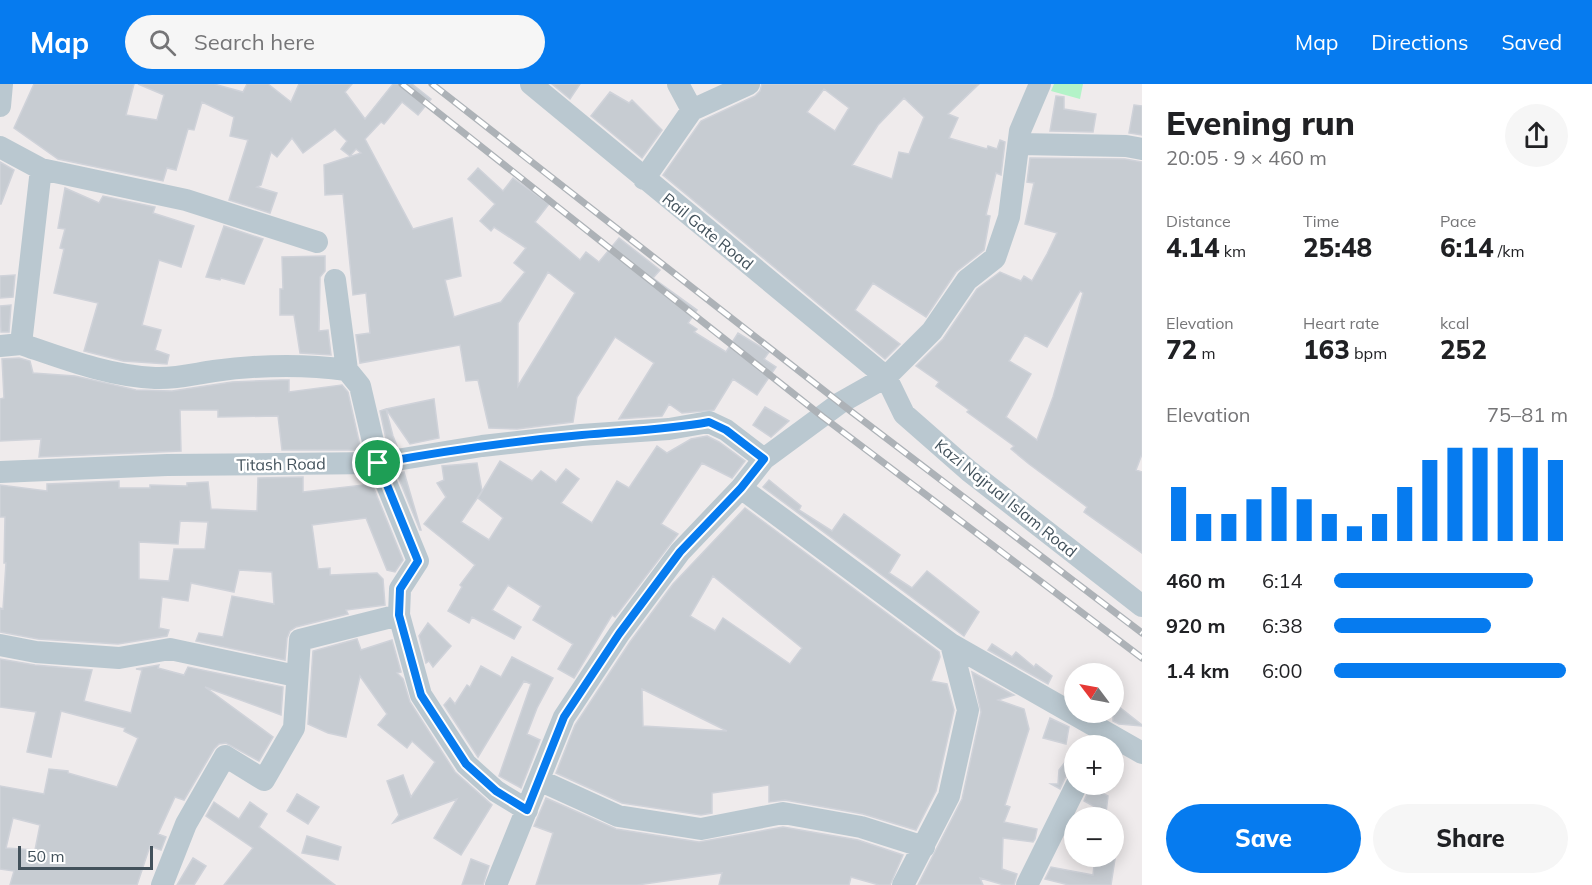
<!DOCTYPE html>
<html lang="en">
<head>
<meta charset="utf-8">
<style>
	body { margin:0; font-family:Mulish,sans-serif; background:#f6f6f6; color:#202124; height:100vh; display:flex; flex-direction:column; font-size:22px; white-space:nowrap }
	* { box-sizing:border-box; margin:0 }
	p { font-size:20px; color:#757577 }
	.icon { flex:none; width:33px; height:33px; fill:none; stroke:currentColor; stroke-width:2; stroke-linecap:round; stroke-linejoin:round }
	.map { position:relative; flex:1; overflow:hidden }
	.sheet { display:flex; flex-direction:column; background:#fff; width:450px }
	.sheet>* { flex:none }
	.needle { width:39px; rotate:302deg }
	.buttons { position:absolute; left:1064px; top:579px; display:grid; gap:12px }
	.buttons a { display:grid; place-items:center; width:60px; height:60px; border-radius:50%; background:#fff; box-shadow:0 3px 15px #0003; font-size:30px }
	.scale { position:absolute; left:18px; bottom:15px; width:135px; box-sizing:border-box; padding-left:6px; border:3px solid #42515b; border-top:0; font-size:16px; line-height:21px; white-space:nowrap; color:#42515b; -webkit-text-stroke:4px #fff; paint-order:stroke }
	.pin { position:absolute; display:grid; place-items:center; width:51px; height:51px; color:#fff; margin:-26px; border:3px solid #fff; border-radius:50%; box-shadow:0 2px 6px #0007 }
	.round { display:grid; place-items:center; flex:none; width:63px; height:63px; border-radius:32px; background:#f6f6f6 }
	.head { display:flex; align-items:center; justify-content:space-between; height:102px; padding:0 24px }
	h1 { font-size:33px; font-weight:800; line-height:45px }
	.stats { display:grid; grid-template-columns:repeat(3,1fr); gap:9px; height:102px; padding:6px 24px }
	.stats div { display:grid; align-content:center }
	.stats b { font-size:26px; font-weight:800 }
	.stats small { font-size:16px; font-weight:400 }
	.stats p { font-size:16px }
	.chart { height:168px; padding:12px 24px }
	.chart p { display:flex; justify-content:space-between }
	.chart svg { width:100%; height:108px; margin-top:6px; stroke:#067bef; stroke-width:6 }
	.action { display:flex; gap:12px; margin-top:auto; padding:12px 24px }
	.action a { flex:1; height:69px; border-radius:36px; background:#067bef; color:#fff; font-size:24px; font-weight:800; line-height:69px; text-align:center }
	.action a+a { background:#f6f6f6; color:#202124 }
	ul { padding:0 24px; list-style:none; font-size:20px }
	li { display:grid; grid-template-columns:96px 72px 1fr; align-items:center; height:45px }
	li i { height:15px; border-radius:8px; background:#067bef }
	header { display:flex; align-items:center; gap:36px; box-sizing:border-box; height:84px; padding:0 30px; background:#067bef; color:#fff }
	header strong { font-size:28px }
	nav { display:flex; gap:33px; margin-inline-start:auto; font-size:21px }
	.search { width:420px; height:54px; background:#f6f6f6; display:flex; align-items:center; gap:15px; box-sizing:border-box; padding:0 21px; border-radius:33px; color:#757577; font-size:22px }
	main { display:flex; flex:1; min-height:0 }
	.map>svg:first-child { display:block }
	.green { fill:#b3f3c8 }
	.building { fill:#c7ccd2; stroke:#cfd2d9; stroke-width:1.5; fill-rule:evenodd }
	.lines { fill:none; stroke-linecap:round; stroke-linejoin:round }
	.minor { stroke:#bac8d0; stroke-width:22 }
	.rail-casing { stroke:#adb2b7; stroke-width:7 }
	.rail { stroke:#fff; stroke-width:4.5; stroke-dasharray:14; stroke-linecap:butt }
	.route-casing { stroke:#fff; stroke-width:12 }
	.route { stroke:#067bef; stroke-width:8 }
	.labels { text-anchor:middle; stroke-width:5; stroke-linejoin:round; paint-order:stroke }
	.street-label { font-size:16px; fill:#42515b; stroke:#fff }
</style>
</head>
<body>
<header>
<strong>Map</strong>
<div class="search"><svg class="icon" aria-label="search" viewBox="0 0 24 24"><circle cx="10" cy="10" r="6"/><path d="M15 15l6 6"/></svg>Search here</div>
<nav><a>Map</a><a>Directions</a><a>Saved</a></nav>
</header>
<main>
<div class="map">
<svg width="1142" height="801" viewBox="0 0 1142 801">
	<rect width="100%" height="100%" fill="#efebec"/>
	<path class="green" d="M 1054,0 L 1083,0 L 1080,15 L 1051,7 Z"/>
	<path class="building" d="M 34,0 L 134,0 L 126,31 L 157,36 L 164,11 L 138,0 L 214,0 L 243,8 L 247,0 L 268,0 L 291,18 L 299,0 L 352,0 L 345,8 L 365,35 L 393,0 L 412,0 L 431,15 L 418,31 L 402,18 L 384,40 L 381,38 L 365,55 L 413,145 L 452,134 L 461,192 L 445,196 L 454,233 L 501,218 L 525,188 L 514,179 L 526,164 L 494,143 L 491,147 L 480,137 L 495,120 L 468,95 L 478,84 L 503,107 L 513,94 L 549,120 L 535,138 L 580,176 L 586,168 L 599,178 L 619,154 L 660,186 L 653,194 L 697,226 L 688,239 L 697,245 L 694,248 L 726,268 L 738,249 L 769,268 L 764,275 L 776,283 L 757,311 L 733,295 L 714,326 L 682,329 L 669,320 L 662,332 L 619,335 L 654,279 L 615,253 L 577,313 L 573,338 L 517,345 L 489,344 L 478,296 L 466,297 L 460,261 L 360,279 L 356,251 L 370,249 L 366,209 L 353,211 L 343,110 L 325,111 L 324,81 L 361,69 L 356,65 L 350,72 L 341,65 L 347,57 L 335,45 L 303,69 L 292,54 L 277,73 L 271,68 L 261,101 L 257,103 L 277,109 L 270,129 L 229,116 L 248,56 L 230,52 L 234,33 L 202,18 L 194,46 L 188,45 L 176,86 L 167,84 L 163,97 L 58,75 L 14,44 ZM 548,188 L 575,209 L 518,302 L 518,239 Z
		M 552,0 L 580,0 L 570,15 Z
		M 762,0 L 979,0 L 948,30 L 958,34 L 949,54 L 987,65 L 988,62 L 997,65 L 1000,56 L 1005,58 L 1001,91 L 996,89 L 986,131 L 990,132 L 984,166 L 956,188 L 926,233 L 873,199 L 855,226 L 900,260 L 885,275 L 663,91 L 701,37 L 755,12 L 760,7 ZM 824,5 L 849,24 L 835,47 L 807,28 ZM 904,14 L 924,33 L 909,70 L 899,68 L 892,95 L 852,81 L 878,41 Z
		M 610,8 L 629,19 L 632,16 L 662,46 L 642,74 L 591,32 Z
		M 1056,12 L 1064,13 L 1064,25 L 1096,30 L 1093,48 L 1050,47 Z
		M 1134,21 L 1142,22 L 1142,51 L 1129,49 Z
		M 1030,74 L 1125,75 L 1142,78 L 1142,370 L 1136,386 L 1142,388 L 1142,469 L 1084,428 L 1087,423 L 1029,380 L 1011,365 L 1014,362 L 967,328 L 969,326 L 936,302 L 939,298 L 916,282 L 943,255 L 977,205 L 1000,188 L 1021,197 L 1024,192 L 1032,197 L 1047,170 L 1057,149 L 1025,140 L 1034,99 L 1027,98 ZM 1080,207 L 1083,209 L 1053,313 L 1037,356 L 1006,333 L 1031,290 L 1009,277 L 1025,251 L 1047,263 Z
		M 0,78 L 14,86 L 1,120 L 0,120 Z
		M 65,104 L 99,119 L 103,112 L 155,123 L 153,129 L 194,142 L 181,183 L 159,176 L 142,241 L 161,246 L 155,266 L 169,271 L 167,280 L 123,277 L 84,267 L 98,219 L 54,209 L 64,165 L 60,164 L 65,145 L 58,144 Z
		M 224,142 L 263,155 L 244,200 L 221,194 L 220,196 L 206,193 Z
		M 325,172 L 325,187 L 320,193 L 319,247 L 328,246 L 331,271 L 300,269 L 294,231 L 280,231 L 280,205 L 283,205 L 282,173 Z
		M 15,191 L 13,213 L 0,214 L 0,192 Z
		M 11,221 L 9,248 L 1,248 L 0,222 Z
		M 19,274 L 30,277 L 33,289 L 75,292 L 136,306 L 172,307 L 232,298 L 281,296 L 289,296 L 289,308 L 342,301 L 348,308 L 361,366 L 282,366 L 278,332 L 218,333 L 218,326 L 180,326 L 181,367 L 39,373 L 41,355 L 0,357 L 0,315 L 4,314 L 2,275 Z
		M 434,315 L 439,354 L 410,360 L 386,325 Z
		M 765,323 L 789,337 L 771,353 L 753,341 Z
		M 386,325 L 393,352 L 397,362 L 388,364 L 380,327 Z
		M 707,352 L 719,358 L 745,377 L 732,394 L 702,379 L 661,440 L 678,450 L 615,533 L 612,531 L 574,594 L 558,585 L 573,560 L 533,536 L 541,522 L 508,501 L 492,526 L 521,543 L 514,555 L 472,533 L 469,539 L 448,527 L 462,503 L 460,501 L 475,481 L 424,440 L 446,413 L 437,399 L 444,396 L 442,382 L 477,379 L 482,407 L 461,438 L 489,456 L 503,434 L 478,414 L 500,377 L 532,397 L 541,387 L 556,398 L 566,385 L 579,395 L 561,419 L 592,439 L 617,397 L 629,404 L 657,362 L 667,369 L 691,355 Z
		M 404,388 L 421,446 L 420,446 L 397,390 Z
		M 303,393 L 303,408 L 372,400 L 403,476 L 395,488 L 387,486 L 366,434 L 312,441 L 318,485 L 330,484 L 330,491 L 377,489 L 383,495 L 385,521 L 346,526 L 348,530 L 296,543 L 290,547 L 287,554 L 285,576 L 196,557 L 199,549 L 223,553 L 232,512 L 274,520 L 272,488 L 239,486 L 234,508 L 191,499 L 188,517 L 162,513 L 159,544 L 169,546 L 167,552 L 118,560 L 38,555 L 0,548 L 0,524 L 3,525 L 6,479 L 4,479 L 5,433 L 0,433 L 0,401 L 47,407 L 47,400 L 119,397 L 119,404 L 150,404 L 150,401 L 187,402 L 187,399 L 208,398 L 211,425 L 257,427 L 258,394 ZM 180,437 L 208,438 L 205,465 L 174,465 L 169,497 L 139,495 L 139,458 L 178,460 Z
		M 769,396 L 801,422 L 799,426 L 832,447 L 844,430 L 900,471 L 889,489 L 912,504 L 927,487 L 979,528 L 964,552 L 763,403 Z
		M 745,424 L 939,568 L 940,573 L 931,597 L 947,600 L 954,626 L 936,707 L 916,746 L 863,730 L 785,716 L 769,718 L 769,701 L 712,709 L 712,729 L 701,731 L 622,719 L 556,689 L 575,641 L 630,558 L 673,500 ZM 713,492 L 802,564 L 790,580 L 723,534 L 715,547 L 690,532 ZM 642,605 L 727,647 L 643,642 Z
		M 428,539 L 451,562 L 433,583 L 429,577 L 426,579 L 419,552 Z
		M 357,555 L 361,566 L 392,556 L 401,588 L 397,589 L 403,595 L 410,618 L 455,688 L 492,721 L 461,771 L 434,754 L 457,715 L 393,739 L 399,731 L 387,697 L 403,691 L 411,713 L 435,678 L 412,657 L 407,664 L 378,641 L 387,630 L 360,592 L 346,653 L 328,649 L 308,640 L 313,567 Z
		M 992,560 L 1012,573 L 1016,568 L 1034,583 L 1036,580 L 1052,592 L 1048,600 L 988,566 Z
		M 512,573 L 553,594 L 537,624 L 527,650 L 540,656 L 521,704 L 499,692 L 531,600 L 524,597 L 478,673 L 444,621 L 450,614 L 455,620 L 467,601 L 470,603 L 481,582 L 501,593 Z
		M 0,575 L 35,581 L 92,586 L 84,617 L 131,629 L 142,586 L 136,585 L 159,581 L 158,584 L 184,591 L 188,583 L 283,603 L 281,631 L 205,603 L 273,653 L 259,677 L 226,659 L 219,660 L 214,665 L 184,716 L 175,713 L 158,750 L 166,753 L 161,766 L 150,762 L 137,801 L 10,801 L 14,787 L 0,785 L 0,702 L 44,710 L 49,685 L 68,687 L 68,689 L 117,703 L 138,654 L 124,647 L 125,644 L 61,627 L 51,673 L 27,668 L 36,628 L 0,623 ZM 13,734 L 40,741 L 35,766 L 6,764 Z
		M 972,588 L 1014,611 L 998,616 L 1024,625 L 1029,645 L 1005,721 L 1010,723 L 1004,738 L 1037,745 L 1035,755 L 1033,758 L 1003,754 L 1002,785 L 1017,790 L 1014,801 L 1004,801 L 980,794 L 983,801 L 918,801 L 962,715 L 981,628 Z
		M 1113,618 L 1142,641 L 1142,642 L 1119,640 L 1113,637 Z
		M 1050,634 L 1069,643 L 1066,660 L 1043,654 Z
		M 1073,668 L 1073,688 L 1065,694 L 1060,705 L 1051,700 L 1058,700 L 1059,686 Z
		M 1090,703 L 1108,712 L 1106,729 L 1084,717 Z
		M 297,710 L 319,723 L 308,740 L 287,727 Z
		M 546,714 L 616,745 L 699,758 L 783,743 L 858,756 L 903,771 L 890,801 L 879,801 L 851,793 L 849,801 L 719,801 L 722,789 L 637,801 L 536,801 L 553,749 L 534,742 Z
		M 214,718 L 239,735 L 250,718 L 267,730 L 259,743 L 335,801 L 224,801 L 253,764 L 206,732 Z
		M 307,752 L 341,763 L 338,776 L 302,769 Z
		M 1095,772 L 1115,775 L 1111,801 L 1069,801 L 1045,795 L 1051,783 L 1093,791 Z
		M 193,774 L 206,782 L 194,801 L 177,801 Z
		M 471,775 L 489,782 L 483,801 L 462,801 Z"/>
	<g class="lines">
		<path class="minor" d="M 531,0 L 886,293 L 904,330 L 969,387 L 1142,522
			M 678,0 L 692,26
			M 0,22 L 2,0
			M 1019,60 L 1126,62 L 1142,65
			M 0,63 L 41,85 L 186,116 L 317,158
			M 644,95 L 692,26 L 749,0
			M 335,196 L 347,286 L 360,302 L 378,379 L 418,477 L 400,505 L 399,531 L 421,611 L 466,680 L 496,707 L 527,726
			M 21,260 C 65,275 108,292 155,294 C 176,295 194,290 214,287 C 258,281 304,280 347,286
			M 0,262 L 21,260 L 41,85
			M 0,388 L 167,381 L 378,379 L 482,362 L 581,351 L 669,345 L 709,338 L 726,346 L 764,375
			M 741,404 L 951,560 L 1142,669
			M 0,561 L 36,568 L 119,574 L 170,565 L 296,592
			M 539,696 L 618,732 L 701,745 L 783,729 L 861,743 L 924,763
			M 162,801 L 186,740 L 225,672 L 264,696 L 294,644 L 300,556 L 399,531
			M 496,801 L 564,633 L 619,550 L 680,468 L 741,404 L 764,375 L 840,319 L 886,293 L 932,247 L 967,196 L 995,174 L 1009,133 L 1020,47 L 1040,0
			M 903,801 L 949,712 L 968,626 L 951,560
			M 1027,801 L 1077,700"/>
		<defs>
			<path id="rail" d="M 402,0 L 823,333 L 1142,574
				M 432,0 L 840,319 L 1142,549"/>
		</defs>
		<use href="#rail" class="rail-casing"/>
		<use href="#rail" class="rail"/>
	</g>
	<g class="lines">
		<defs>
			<path id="route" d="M 709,338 L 726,346 L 764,375 L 741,404 L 680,468 L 619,550 L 564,633 L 527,726 L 496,707 L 466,680 L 421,611 L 399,531 L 400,505 L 418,477 L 378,379 C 445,367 513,357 582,351 C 625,347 666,346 709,338 Z"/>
		</defs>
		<use href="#route" class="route-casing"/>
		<use href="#route" class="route"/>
	</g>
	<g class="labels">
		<g class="street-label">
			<text transform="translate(708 147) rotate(39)" y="6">Rail Gate Road</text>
			<text transform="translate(281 380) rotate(-1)" y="6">Titash Road</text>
			<text transform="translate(1006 414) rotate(39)" y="6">Kazi Najrual Islam Road</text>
		</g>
	</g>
</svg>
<div class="buttons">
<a><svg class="needle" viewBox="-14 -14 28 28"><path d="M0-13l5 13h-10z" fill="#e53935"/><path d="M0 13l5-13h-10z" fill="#757577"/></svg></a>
<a>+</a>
<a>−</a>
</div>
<div class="scale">50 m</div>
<div class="pin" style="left:378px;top:379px;background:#1e9e55"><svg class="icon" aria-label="arrive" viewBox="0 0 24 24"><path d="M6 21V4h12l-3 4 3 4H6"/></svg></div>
</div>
<section class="sheet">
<div class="head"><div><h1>Evening run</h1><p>20:05 · 9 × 460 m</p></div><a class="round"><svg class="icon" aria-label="share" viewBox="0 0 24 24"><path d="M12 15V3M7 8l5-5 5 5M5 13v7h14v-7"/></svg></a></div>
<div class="stats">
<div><p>Distance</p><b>4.14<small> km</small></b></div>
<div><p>Time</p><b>25:48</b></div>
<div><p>Pace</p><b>6:14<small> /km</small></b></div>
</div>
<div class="stats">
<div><p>Elevation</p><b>72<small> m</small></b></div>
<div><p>Heart rate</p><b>163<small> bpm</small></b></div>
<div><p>kcal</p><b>252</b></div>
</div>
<div class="chart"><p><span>Elevation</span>75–81 m</p>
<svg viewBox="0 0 160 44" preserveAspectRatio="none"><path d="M5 44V22M15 44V33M25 44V33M35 44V27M45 44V22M55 44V27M65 44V33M75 44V38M85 44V33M95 44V22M105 44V11M115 44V6M125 44V6M135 44V6M145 44V6M155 44V11"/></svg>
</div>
<ul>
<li><b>460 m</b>6:14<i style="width:85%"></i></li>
<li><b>920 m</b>6:38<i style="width:67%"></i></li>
<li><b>1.4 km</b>6:00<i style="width:99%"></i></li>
</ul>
<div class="action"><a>Save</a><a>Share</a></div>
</section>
</main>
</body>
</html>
